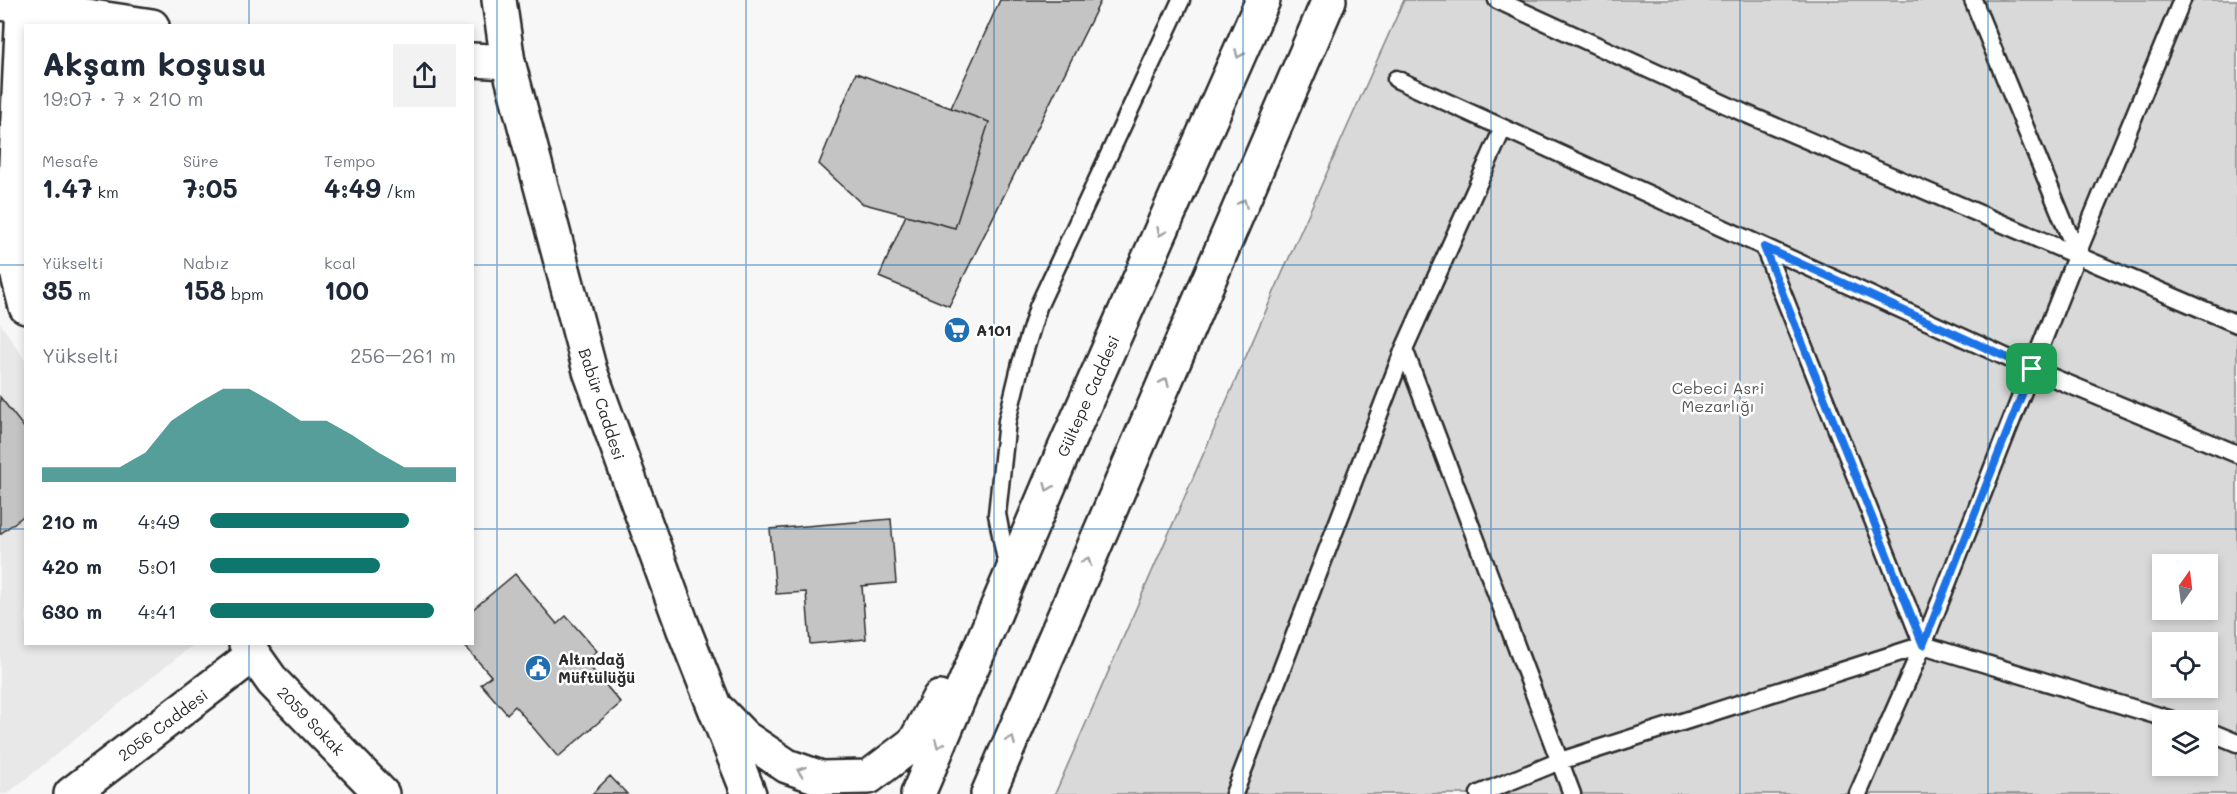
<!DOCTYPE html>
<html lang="tr">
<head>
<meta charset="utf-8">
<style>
	body { margin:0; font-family:Mali,sans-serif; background:#f2f2f3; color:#1f2937; height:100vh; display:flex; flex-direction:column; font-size:22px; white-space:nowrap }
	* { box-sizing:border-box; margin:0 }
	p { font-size:20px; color:#747a83 }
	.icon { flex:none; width:33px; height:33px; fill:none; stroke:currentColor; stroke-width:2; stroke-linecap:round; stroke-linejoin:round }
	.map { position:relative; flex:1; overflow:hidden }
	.sheet { position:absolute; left:24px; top:24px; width:450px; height:621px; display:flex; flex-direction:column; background:#fff; border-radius:0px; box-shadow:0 3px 9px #0003 }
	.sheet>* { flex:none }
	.needle { width:39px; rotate:14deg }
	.buttons { position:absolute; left:2152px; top:554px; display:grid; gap:12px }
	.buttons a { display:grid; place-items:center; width:66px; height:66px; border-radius:0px; background:#fff; box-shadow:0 3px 9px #0003; font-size:30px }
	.pin { position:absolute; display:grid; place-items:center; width:51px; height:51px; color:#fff; margin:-26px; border-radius:12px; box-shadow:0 3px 9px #0006 }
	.round { display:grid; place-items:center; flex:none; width:63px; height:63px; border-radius:0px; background:#f2f2f3 }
	.headline { display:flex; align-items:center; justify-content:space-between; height:102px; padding:0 18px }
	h1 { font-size:33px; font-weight:700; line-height:45px }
	.metrics { display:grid; grid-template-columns:repeat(3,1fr); gap:9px; height:102px; padding:6px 18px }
	.metrics div { display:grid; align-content:center }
	.metrics b { font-size:26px; font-weight:700 }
	.metrics small { font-size:16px; font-weight:400 }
	.metrics p { font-size:16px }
	.chart { height:168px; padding:12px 18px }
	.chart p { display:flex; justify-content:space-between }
	.chart svg { width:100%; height:108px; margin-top:6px; fill:#0f766e; opacity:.7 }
	ul { padding:0 18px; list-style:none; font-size:20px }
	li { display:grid; grid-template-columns:96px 72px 1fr; align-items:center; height:45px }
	li i { height:15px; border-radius:8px; background:#0f766e }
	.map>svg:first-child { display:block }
	.built { fill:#e8e8e8 }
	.green { fill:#d9d9d9; stroke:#828282; stroke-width:1.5; fill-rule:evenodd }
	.building { fill:#c4c4c4; stroke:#2b2b2b; stroke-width:1.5 }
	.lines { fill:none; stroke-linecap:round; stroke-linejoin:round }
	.service-casing { stroke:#2b2b2b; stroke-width:21 }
	.minor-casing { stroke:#2b2b2b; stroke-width:38 }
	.tertiary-casing { stroke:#2b2b2b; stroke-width:38 }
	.secondary-casing { stroke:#2b2b2b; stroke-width:38 }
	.service { stroke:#fff; stroke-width:16 }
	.minor { stroke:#fff; stroke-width:33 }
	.tertiary { stroke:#fff; stroke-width:33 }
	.secondary { stroke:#fff; stroke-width:33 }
	.oneway { stroke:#a0a0a0 }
	.route-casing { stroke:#fff; stroke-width:12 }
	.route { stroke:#1a73e8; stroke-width:8 }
	.grid { fill:none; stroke:#1f6fb2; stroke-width:1.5; stroke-opacity:0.55 }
	.labels { text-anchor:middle; stroke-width:5; stroke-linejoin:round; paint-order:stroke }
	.poi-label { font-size:16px; font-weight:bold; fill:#2b2b2b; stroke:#fff; text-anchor:start }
	.park-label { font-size:16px; fill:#565656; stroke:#fff }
	.street-label { font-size:16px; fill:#2b2b2b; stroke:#fff }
</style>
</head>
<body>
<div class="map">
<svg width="2237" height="794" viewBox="0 0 2237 794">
	<rect width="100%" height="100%" fill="#f7f7f7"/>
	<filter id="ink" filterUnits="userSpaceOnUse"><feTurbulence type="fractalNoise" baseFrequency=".0167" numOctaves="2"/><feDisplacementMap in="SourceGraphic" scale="12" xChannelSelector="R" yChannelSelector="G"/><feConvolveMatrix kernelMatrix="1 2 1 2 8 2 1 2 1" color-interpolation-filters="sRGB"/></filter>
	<g filter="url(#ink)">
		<path class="built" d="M 0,323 L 25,360 L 26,644 L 194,644 L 7,794 L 0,794 Z"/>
		<path class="green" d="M 1404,0 L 2237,0 L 2237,794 L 1055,794 L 1295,244 ZM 2163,564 L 2208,564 L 2208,609 L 2163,609 ZM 2163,642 L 2208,642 L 2208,687 L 2163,687 ZM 2163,720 L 2208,720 L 2208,765 L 2163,765 Z"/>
		<path class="building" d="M 1000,0 L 1101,0 L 949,306 L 879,277 L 906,215 L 955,228 L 989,122 L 951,108 Z
			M 856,73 L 989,122 L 955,228 L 861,203 L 819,164 Z
			M 0,397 L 26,430 L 26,514 L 0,534 Z
			M 891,519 L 896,583 L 862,586 L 866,639 L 810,644 L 806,592 L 776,594 L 770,529 Z
			M 515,574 L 557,624 L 566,616 L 597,651 L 585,661 L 621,703 L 558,757 L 515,706 L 507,714 L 481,684 L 491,676 L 463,644 L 472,644 L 472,610 Z
			M 610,776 L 627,794 L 592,794 Z"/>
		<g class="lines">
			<defs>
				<path id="service" d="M 1497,0 L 1744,113 L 2237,324
					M 1973,0 L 2077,254
					M 1396,79 L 2032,369 L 2237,454
					M 1764,247 L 1923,645
					M 1404,349 L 1572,794
					M 1008,571 L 997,514 L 1007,421 L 1021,363 L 1038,307 L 1181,0
					M 2208,731 L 2237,743
					M 1234,794 L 1404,349 L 1503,128
					M 1479,794 L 1560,761 L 1923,645 L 2172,720
					M 1858,794 L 1923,645 L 2077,254 L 2182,0"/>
				<path id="minor" d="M 23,5 L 12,252 L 26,307
					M 246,644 L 273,682 L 382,794
					M 71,794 L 253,655"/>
				<path id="tertiary" d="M 0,3 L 152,26
					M 472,60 L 508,62"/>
				<path id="secondary" d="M 499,0 L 508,62 L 590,371 L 684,630 L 749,794
					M 720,712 L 744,737 L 787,766 L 821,778 L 869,777 L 915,742 L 939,698
					M 918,794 L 1062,455 L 1263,0
					M 988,794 L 1329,0"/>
			</defs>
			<use href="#service" class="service-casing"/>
			<use href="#minor" class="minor-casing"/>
			<use href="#tertiary" class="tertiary-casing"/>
			<use href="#secondary" class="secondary-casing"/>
			<use href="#service" class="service"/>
			<use href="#minor" class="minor"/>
			<use href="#tertiary" class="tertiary"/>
			<use href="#secondary" class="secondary"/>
		</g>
		<defs><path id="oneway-chevron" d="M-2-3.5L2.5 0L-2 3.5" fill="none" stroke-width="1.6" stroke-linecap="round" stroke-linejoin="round" transform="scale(1.5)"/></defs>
		<g class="oneway">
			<use href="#oneway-chevron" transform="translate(1239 54) rotate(114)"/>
			<use href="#oneway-chevron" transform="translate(1243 203) rotate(-67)"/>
			<use href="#oneway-chevron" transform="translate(1161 232) rotate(114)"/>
			<use href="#oneway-chevron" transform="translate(1165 382) rotate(-66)"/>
			<use href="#oneway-chevron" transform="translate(1048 487) rotate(113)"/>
			<use href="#oneway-chevron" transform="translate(1087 561) rotate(-67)"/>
			<use href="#oneway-chevron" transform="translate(1011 740) rotate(-67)"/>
			<use href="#oneway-chevron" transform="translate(939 744) rotate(113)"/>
			<use href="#oneway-chevron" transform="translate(801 771) rotate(-161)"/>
		</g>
	</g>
	<g class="lines" filter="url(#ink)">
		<defs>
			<path id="route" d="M 1764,247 L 2032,369 L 1923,645 Z"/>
		</defs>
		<use href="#route" class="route-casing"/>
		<use href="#route" class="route"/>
	</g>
	<path class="grid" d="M 249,0 L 249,26M 497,0 L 497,794M 746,0 L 746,794M 994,0 L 994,794M 1243,0 L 1243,794M 1491,0 L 1491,794M 1740,0 L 1740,794M 1988,0 L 1988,794M 0,265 L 26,265M 472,265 L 2237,265M 0,529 L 26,529M 472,529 L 2237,529M 249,644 L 249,794"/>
	<defs>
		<symbol id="supermarket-disc" viewBox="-11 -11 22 22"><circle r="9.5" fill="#1f6fb2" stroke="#fff"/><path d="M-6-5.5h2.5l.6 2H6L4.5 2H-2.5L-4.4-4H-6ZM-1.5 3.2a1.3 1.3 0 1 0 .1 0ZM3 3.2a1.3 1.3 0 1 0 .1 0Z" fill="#fff"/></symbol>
		<symbol id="civic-disc" viewBox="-11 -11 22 22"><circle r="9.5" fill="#1f6fb2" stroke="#fff"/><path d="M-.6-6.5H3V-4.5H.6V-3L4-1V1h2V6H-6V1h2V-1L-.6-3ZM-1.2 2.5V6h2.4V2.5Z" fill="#fff"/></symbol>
	</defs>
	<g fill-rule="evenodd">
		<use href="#supermarket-disc" x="942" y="315" width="30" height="30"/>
		<use href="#civic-disc" x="523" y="653" width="30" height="30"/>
	</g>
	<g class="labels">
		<g class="poi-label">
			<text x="976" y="336">A101</text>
			<text x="558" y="665">Altındağ<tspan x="558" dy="18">Müftülüğü</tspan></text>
		</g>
		<g class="park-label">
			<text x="1718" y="394">Cebeci Asri<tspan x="1718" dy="18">Mezarlığı</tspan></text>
		</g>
		<g class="street-label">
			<text transform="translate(1088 396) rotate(-66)" y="6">Gültepe Caddesi</text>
			<text transform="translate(602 404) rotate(72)" y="6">Babür Caddesi</text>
			<text transform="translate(311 721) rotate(46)" y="6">2059 Sokak</text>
			<text transform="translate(163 725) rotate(-37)" y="6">2056 Caddesi</text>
		</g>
	</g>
</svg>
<div class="buttons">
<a><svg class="needle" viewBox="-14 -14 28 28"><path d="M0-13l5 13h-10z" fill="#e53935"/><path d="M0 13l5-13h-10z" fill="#747a83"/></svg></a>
<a><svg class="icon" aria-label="locate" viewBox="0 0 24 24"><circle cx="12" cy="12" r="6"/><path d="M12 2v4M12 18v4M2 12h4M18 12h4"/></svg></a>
<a><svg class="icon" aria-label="layers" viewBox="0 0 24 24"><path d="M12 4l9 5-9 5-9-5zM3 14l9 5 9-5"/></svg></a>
</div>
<div class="pin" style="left:2032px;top:369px;background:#1e9e55"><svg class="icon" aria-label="arrive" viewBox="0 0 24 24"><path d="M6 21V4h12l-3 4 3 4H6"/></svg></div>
<section class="sheet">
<div class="headline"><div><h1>Akşam koşusu</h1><p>19:07 · 7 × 210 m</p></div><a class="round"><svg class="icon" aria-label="share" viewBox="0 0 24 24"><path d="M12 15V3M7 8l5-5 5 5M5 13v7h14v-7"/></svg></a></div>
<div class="metrics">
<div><p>Mesafe</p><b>1.47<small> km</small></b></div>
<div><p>Süre</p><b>7:05</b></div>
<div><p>Tempo</p><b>4:49<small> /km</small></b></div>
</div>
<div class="metrics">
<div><p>Yükselti</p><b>35<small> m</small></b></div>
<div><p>Nabız</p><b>158<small> bpm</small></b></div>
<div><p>kcal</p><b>100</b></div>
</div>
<div class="chart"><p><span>Yükselti</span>256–261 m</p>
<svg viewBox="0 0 160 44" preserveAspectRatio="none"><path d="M0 44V38L10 38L20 38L30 38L40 32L50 19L60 12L70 6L80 6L90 12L100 19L110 19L120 25L130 32L140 38L150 38L160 38V44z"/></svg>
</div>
<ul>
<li><b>210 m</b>4:49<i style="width:81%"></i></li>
<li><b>420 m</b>5:01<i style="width:69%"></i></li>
<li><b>630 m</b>4:41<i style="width:91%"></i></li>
</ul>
</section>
</div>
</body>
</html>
